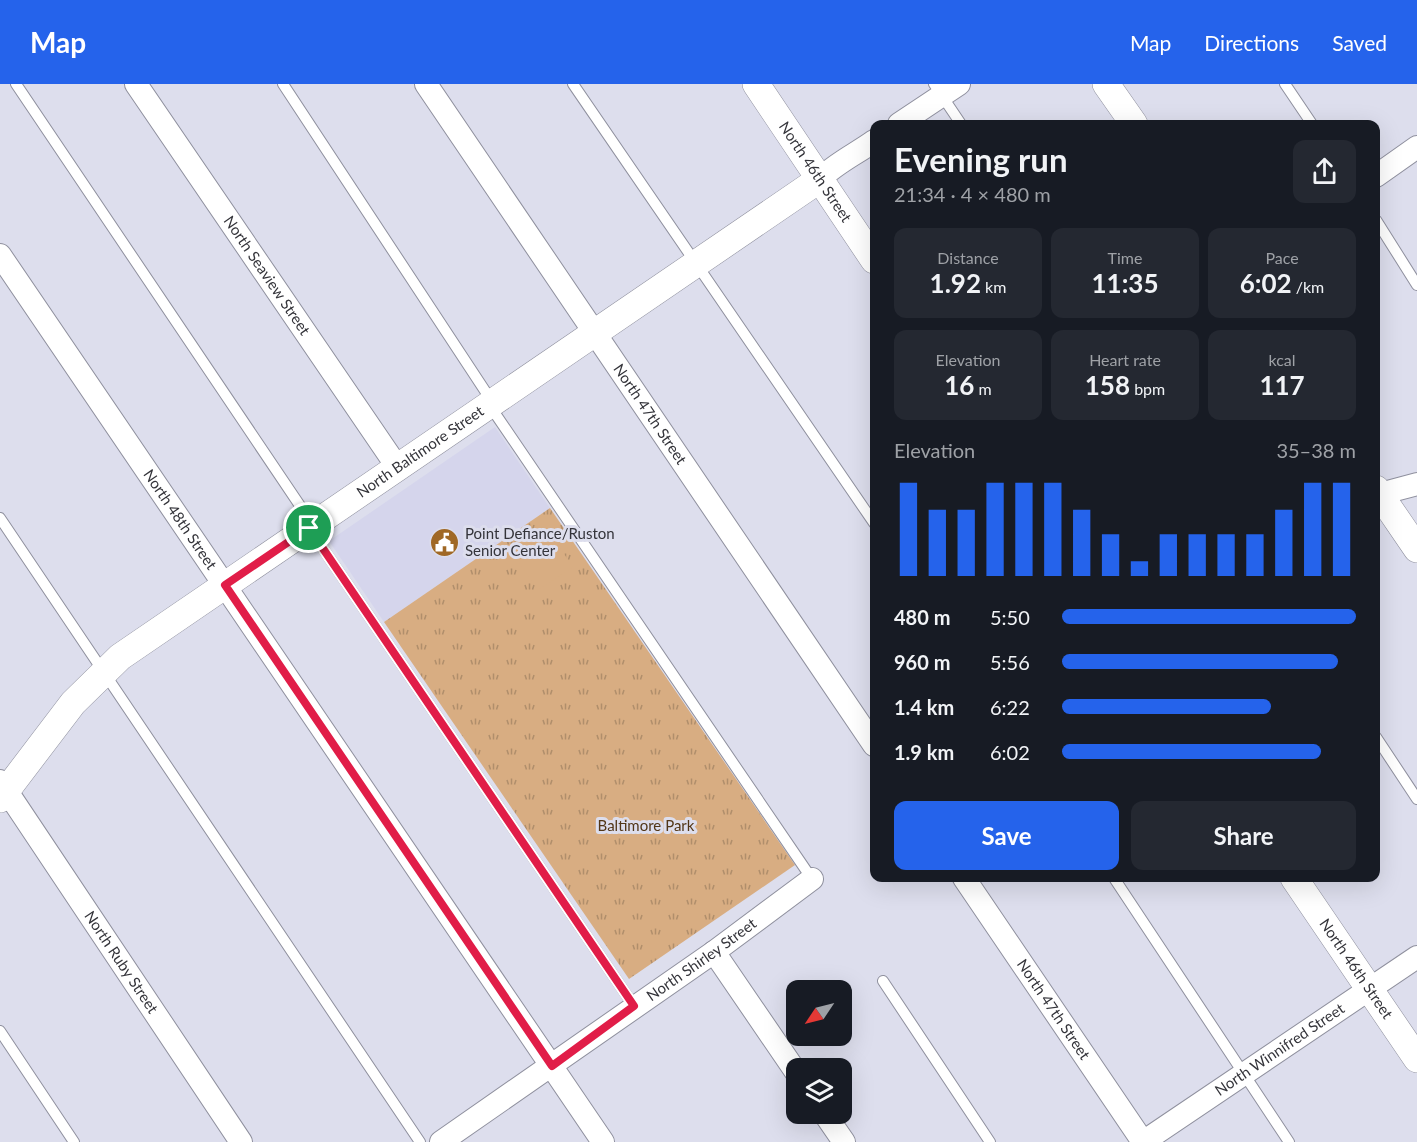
<!DOCTYPE html>
<html lang="en">
<head>
<meta charset="utf-8">
<style>
	body { margin:0; font-family:Lato,sans-serif; background:#242831; color:#f1f3f6; height:100vh; display:flex; flex-direction:column; font-size:22px; white-space:nowrap }
	* { box-sizing:border-box; margin:0 }
	p { font-size:20px; color:#9ea1a6 }
	.icon { flex:none; width:33px; height:33px; fill:none; stroke:currentColor; stroke-width:2; stroke-linecap:round; stroke-linejoin:round }
	.map { position:relative; flex:1; overflow:hidden }
	.panel { position:absolute; left:870px; top:36px; width:510px; height:762px; display:flex; flex-direction:column; background:#171b24; border-radius:12px; box-shadow:0 6px 24px #0002 }
	.panel>* { flex:none }
	.needle { width:39px; rotate:235deg }
	.fabs { position:absolute; left:786px; top:896px; display:grid; gap:12px }
	.fabs a { display:grid; place-items:center; width:66px; height:66px; border-radius:12px; background:#171b24; box-shadow:0 6px 24px #0002; font-size:30px }
	.pin { position:absolute; display:grid; place-items:center; width:51px; height:51px; color:#fff; margin:-26px; border:3px solid #fff; border-radius:50%; box-shadow:0 2px 6px #0007 }
	.round { display:grid; place-items:center; flex:none; width:63px; height:63px; border-radius:12px; background:#242831 }
	.summary { display:flex; align-items:center; justify-content:space-between; height:102px; padding:0 24px }
	h1 { font-size:33px; font-weight:700; line-height:45px }
	.metrics { display:grid; grid-template-columns:repeat(3,1fr); gap:9px; height:102px; padding:6px 24px }
	.metrics div { display:grid; align-content:center; border-radius:12px; background:#242831; text-align:center }
	.metrics b { font-size:26px; font-weight:700 }
	.metrics small { font-size:16px; font-weight:400 }
	.metrics p { font-size:16px }
	.chart { height:168px; padding:12px 24px }
	.chart p { display:flex; justify-content:space-between }
	.chart svg { width:100%; height:108px; margin-top:6px; stroke:#2563eb; stroke-width:6 }
	.primary-button { display:flex; gap:12px; margin-top:auto; padding:12px 24px }
	.primary-button a { flex:1; height:69px; border-radius:12px; background:#2563eb; color:#fff; font-size:24px; font-weight:700; line-height:69px; text-align:center }
	.primary-button a+a { background:#242831; color:#f1f3f6 }
	ul { padding:0 24px; list-style:none; font-size:20px }
	li { display:grid; grid-template-columns:96px 72px 1fr; align-items:center; height:45px }
	li i { height:15px; border-radius:8px; background:#2563eb }
	header { display:flex; align-items:center; gap:36px; box-sizing:border-box; height:84px; padding:0 30px; background:#2563eb; color:#fff }
	header strong { font-size:28px }
	nav { display:flex; gap:33px; margin-inline-start:auto; font-size:21px }
	.map>svg:first-child { display:block }
	.built { fill:#d5d5ec }
	.park { fill:url(#park-tufts) }
	.pitch { fill:#d8ad82 }
	.lines { fill:none; stroke-linecap:round; stroke-linejoin:round }
	.service-casing { stroke:#8f909e; stroke-width:12 }
	.minor-casing { stroke:#8f909e; stroke-width:24 }
	.tertiary-casing { stroke:#8f909e; stroke-width:28 }
	.service { stroke:#fff; stroke-width:10 }
	.minor { stroke:#fff; stroke-width:22 }
	.tertiary { stroke:#fff; stroke-width:27 }
	.route-casing { stroke:#fff; stroke-width:12 }
	.route { stroke:#e11d48; stroke-width:8 }
	.labels { text-anchor:middle; stroke-width:6; stroke-linejoin:round; paint-order:stroke }
	.street-label { font-size:15px; fill:#34343a; stroke:#dddeed }
	.poi-label { font-size:15px; fill:#34343a; stroke:#dddeed; text-anchor:start }
	.park-label { font-size:15px; fill:#523617; stroke:#dddeed }
</style>
</head>
<body>
<header>
<strong>Map</strong>
<nav><a>Map</a><a>Directions</a><a>Saved</a></nav>
</header>
<div class="map">
<svg width="1417" height="1058" viewBox="0 0 1417 1058">
	<defs>
		<pattern id="park-tufts" width="24" height="20" patternUnits="userSpaceOnUse" patternTransform="scale(1.5)"><rect width="24" height="20" fill="#d8ad82"/><path d="M3 7l-1-3M5 7V3M7 7l1-3M15 17l-1-3M17 17v-4M19 17l1-3" fill="none" stroke="#b08e6b"/></pattern>
	</defs>
	<rect width="100%" height="100%" fill="#dddeed"/>
	<path class="built" d="M 495,343 L 550,424 L 384,538 L 329,457 Z"/>
	<path class="park" d="M 550,424 L 795,781 L 629,895 L 384,538 Z"/>
	<path class="pitch" d="M 543,439 L 573,483 L 538,506 L 508,463 Z"/>
	<g class="lines">
		<defs>
			<path id="service" d="M 16,0 L 313,441
				M 283,0 L 493,319
				M 573,0 L 874,439
				M 934,0 L 961,40
				M 1285,0 L 1312,40
				M 1376,136 L 1417,201
				M 490,322 L 812,795
				M 0,434 L 420,1058
				M 309,444 L 634,922
				M 1376,653 L 1417,715
				M 1114,794 L 1289,1058
				M 883,897 L 990,1058
				M 0,947 L 74,1058"/>
			<g id="minor">
				<path id="s1" d="M 136,0 L 398,384"/>
				<path id="s2" d="M 426,0 L 874,661"/>
				<path d="M 899,40 L 959,0"/>
				<path d="M 1376,92 L 1417,63"/>
				<path d="M 820,95 C 836,79 856,70 874,57"/>
				<path id="s3" d="M 0,171 L 603,1058"/>
				<path d="M 1376,411 L 1417,400"/>
				<path id="s4" d="M 0,697 L 241,1058"/>
				<path id="s5" d="M 964,794 L 1143,1058"/>
				<path d="M 714,868 L 796,988"/>
				<path d="M 824,1029 L 844,1058"/>
				<path id="s6" d="M 441,1058 L 714,868 L 812,795"/>
				<path id="s7" d="M 1143,1058 L 1417,873"/>
			</g>
			<g id="tertiary">
				<path id="s8" d="M 756,0 L 874,176"/>
				<path d="M 1106,0 L 1134,40"/>
				<path d="M 1376,405 L 1417,465"/>
				<path id="s9" d="M 0,715 L 73,619 L 120,573 L 820,95"/>
				<path id="s10" d="M 1294,794 L 1417,975"/>
			</g>
		</defs>
		<use href="#service" class="service-casing"/>
		<use href="#minor" class="minor-casing"/>
		<use href="#tertiary" class="tertiary-casing"/>
		<use href="#service" class="service"/>
		<use href="#minor" class="minor"/>
		<use href="#tertiary" class="tertiary"/>
	</g>
	<g class="lines">
		<defs>
			<path id="route" d="M 309,444 L 634,922 L 552,982 L 225,501 Z"/>
		</defs>
		<use href="#route" class="route-casing"/>
		<use href="#route" class="route"/>
	</g>
	<defs>
		<symbol id="civic-disc" viewBox="-11 -11 22 22"><circle r="9.5" fill="#a06825" stroke="#dddeed"/><path d="M-.6-6.5H3V-4.5H.6V-3L4-1V1h2V6H-6V1h2V-1L-.6-3ZM-1.2 2.5V6h2.4V2.5Z" fill="#fff"/></symbol>
	</defs>
	<g fill-rule="evenodd">
		<use href="#civic-disc" x="428" y="442" width="33" height="33"/>
	</g>
	<g class="labels">
		<g class="street-label">
			<text dy="5" stroke="none"><textPath href="#s8" startOffset="106">North 46th Street</textPath></text>
			<text dy="5" stroke="none"><textPath href="#s1" startOffset="232">North Seaview Street</textPath></text>
			<text dy="5" stroke="none"><textPath href="#s2" startOffset="399">North 47th Street</textPath></text>
			<text dy="5" stroke="none"><textPath href="#s9" startOffset="550">North Baltimore Street</textPath></text>
			<text dy="5" stroke="none"><textPath href="#s3" startOffset="320">North 48th Street</textPath></text>
			<text dy="5" stroke="none"><textPath href="#s6" startOffset="318">North Shirley Street</textPath></text>
			<text dy="5" stroke="none"><textPath href="#s4" startOffset="218">North Ruby Street</textPath></text>
			<text dy="5" stroke="none"><textPath href="#s10" startOffset="110">North 46th Street</textPath></text>
			<text dy="5" stroke="none"><textPath href="#s5" startOffset="159">North 47th Street</textPath></text>
			<text dy="5" stroke="none"><textPath href="#s7" startOffset="165">North Winnifred Street</textPath></text>
		</g>
		<g class="poi-label">
			<text x="465" y="455">Point Defiance/Ruston<tspan x="465" dy="17">Senior Center</tspan></text>
		</g>
		<g class="park-label">
			<text x="646" y="747">Baltimore Park</text>
		</g>
	</g>
</svg>
<div class="fabs">
<a><svg class="needle" viewBox="-14 -14 28 28"><path d="M0-13l5 13h-10z" fill="#e53935"/><path d="M0 13l5-13h-10z" fill="#9ea1a6"/></svg></a>
<a><svg class="icon" aria-label="layers" viewBox="0 0 24 24"><path d="M12 4l9 5-9 5-9-5zM3 14l9 5 9-5"/></svg></a>
</div>
<div class="pin" style="left:309px;top:444px;background:#1e9e55"><svg class="icon" aria-label="arrive" viewBox="0 0 24 24"><path d="M6 21V4h12l-3 4 3 4H6"/></svg></div>
<section class="panel">
<div class="summary"><div><h1>Evening run</h1><p>21:34 · 4 × 480 m</p></div><a class="round"><svg class="icon" aria-label="share" viewBox="0 0 24 24"><path d="M12 15V3M7 8l5-5 5 5M5 13v7h14v-7"/></svg></a></div>
<div class="metrics">
<div><p>Distance</p><b>1.92<small> km</small></b></div>
<div><p>Time</p><b>11:35</b></div>
<div><p>Pace</p><b>6:02<small> /km</small></b></div>
</div>
<div class="metrics">
<div><p>Elevation</p><b>16<small> m</small></b></div>
<div><p>Heart rate</p><b>158<small> bpm</small></b></div>
<div><p>kcal</p><b>117</b></div>
</div>
<div class="chart"><p><span>Elevation</span>35–38 m</p>
<svg viewBox="0 0 160 44" preserveAspectRatio="none"><path d="M5 44V6M15 44V17M25 44V17M35 44V6M45 44V6M55 44V6M65 44V17M75 44V27M85 44V38M95 44V27M105 44V27M115 44V27M125 44V27M135 44V17M145 44V6M155 44V6"/></svg>
</div>
<ul>
<li><b>480 m</b>5:50<i style="width:100%"></i></li>
<li><b>960 m</b>5:56<i style="width:94%"></i></li>
<li><b>1.4 km</b>6:22<i style="width:71%"></i></li>
<li><b>1.9 km</b>6:02<i style="width:88%"></i></li>
</ul>
<div class="primary-button"><a>Save</a><a>Share</a></div>
</section>
</div>
</body>
</html>
